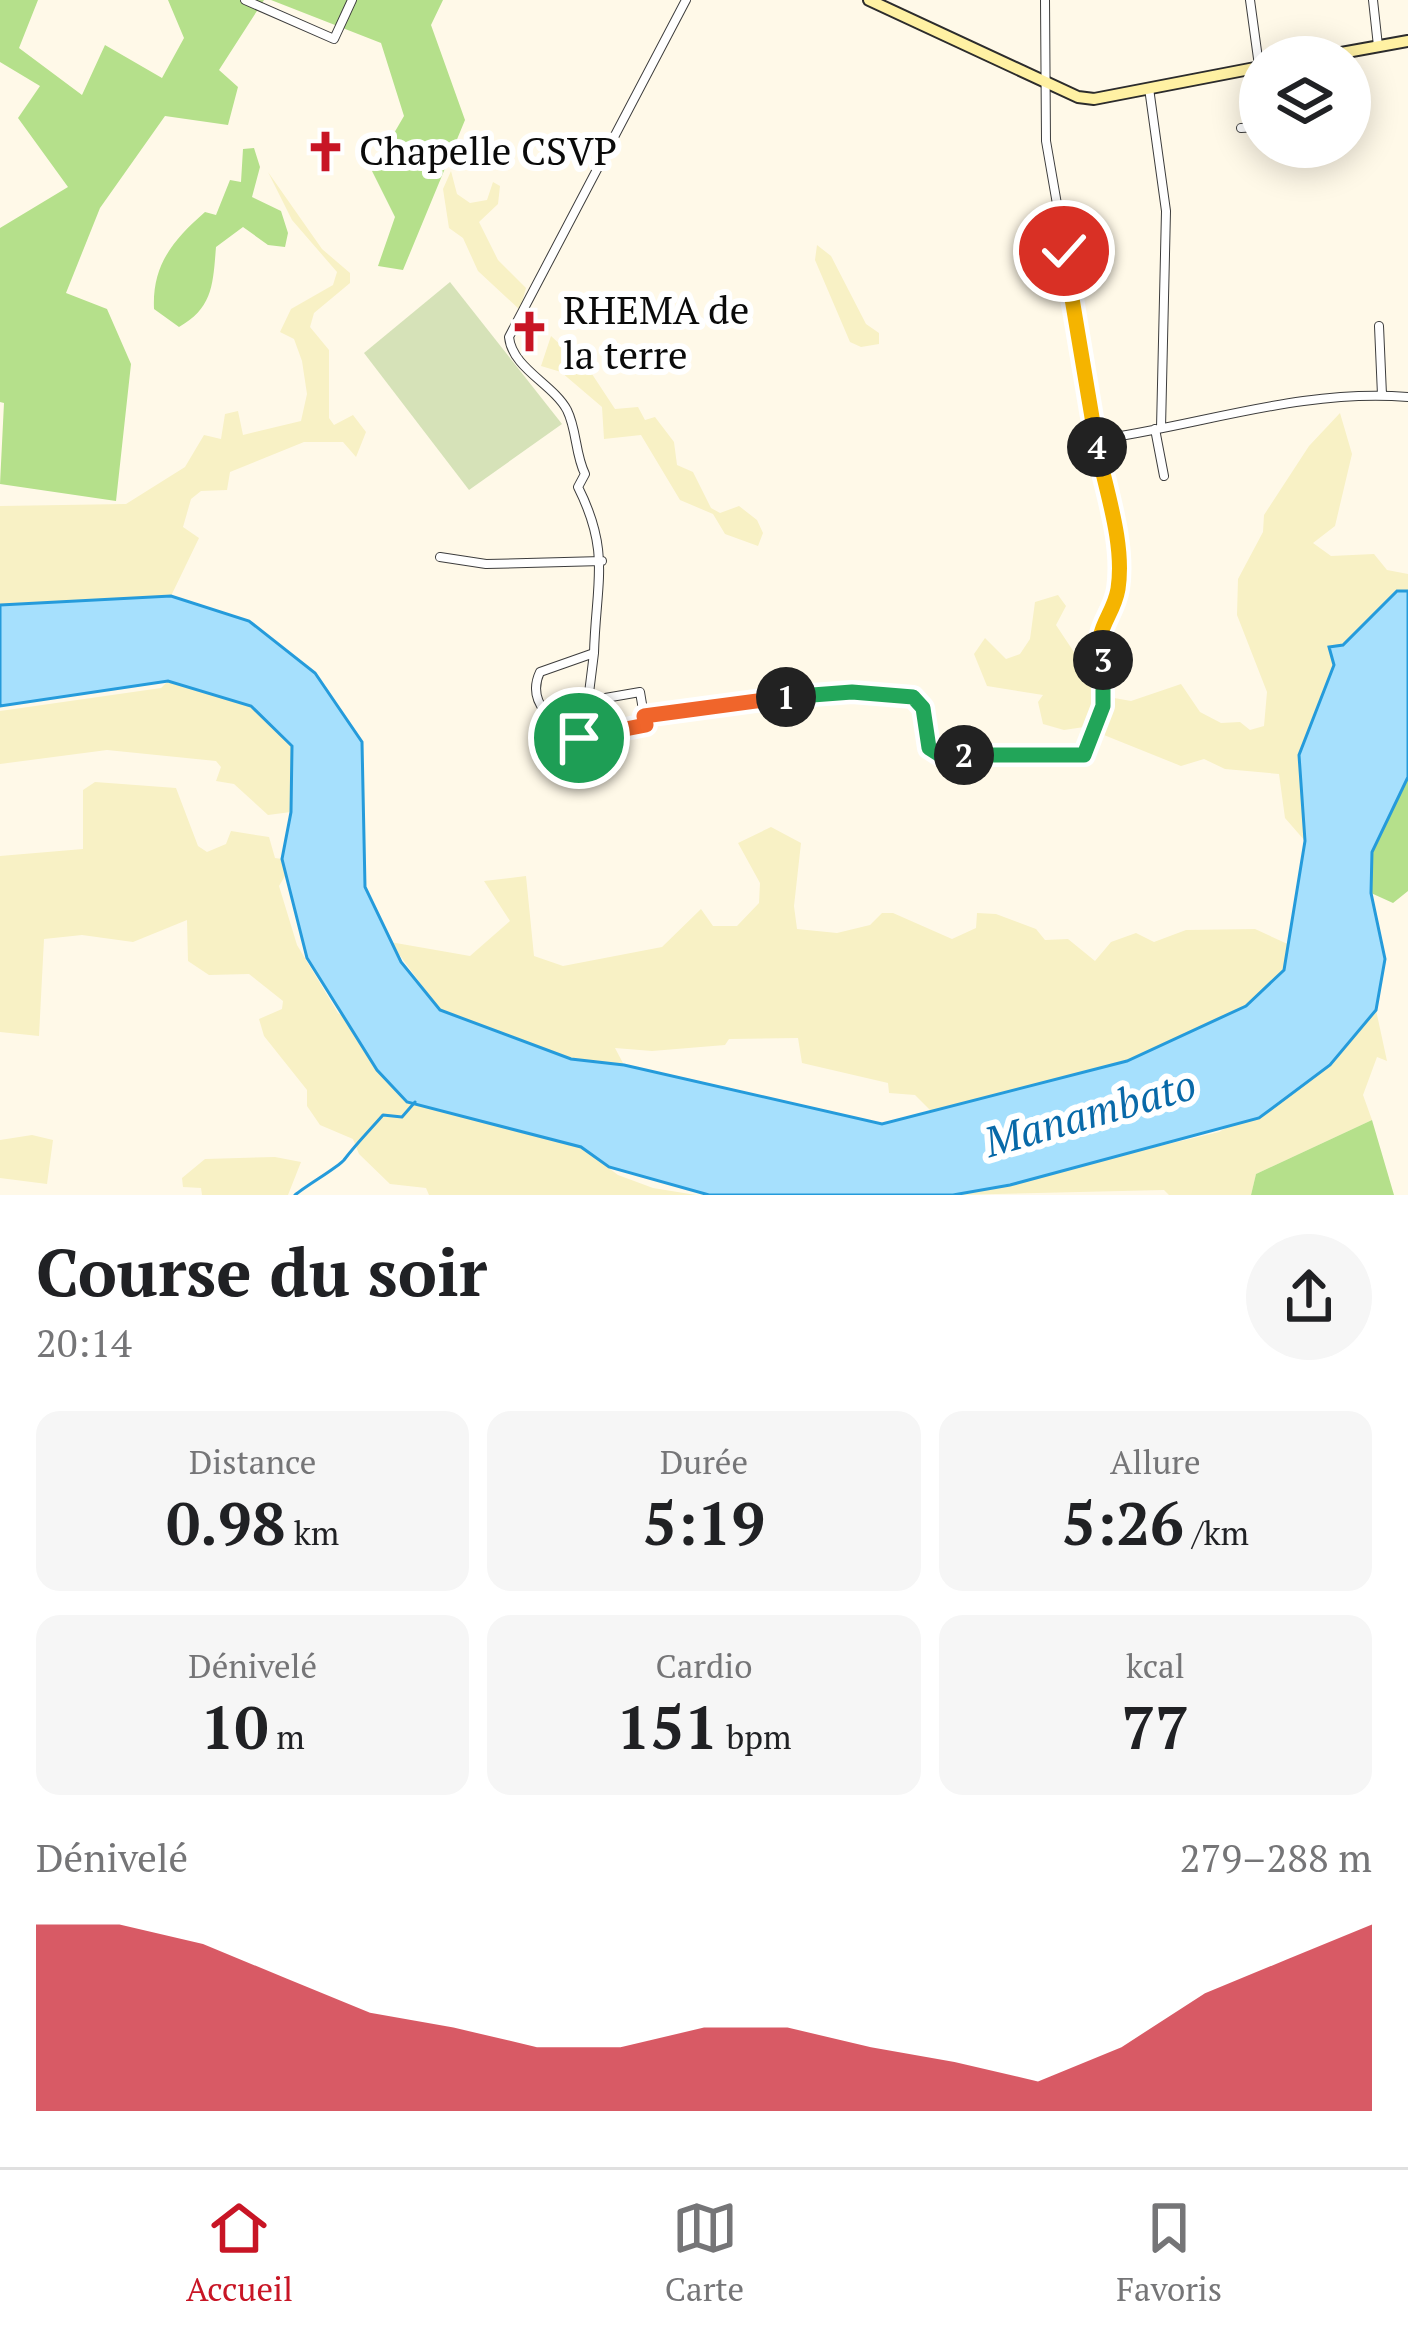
<!DOCTYPE html>
<html lang="fr">
<head>
<meta charset="utf-8">
<style>
	body { margin:0; font-family:"PT Serif",serif; background:#f6f6f6; color:#202124; height:100vh; display:flex; flex-direction:column; font-size:45px; white-space:nowrap }
	* { box-sizing:border-box; margin:0 }
	p { font-size:39px; color:#757577 }
	.icon { flex:none; width:66px; height:66px; fill:none; stroke:currentColor; stroke-width:2; stroke-linecap:round; stroke-linejoin:round }
	.map { position:relative; height:1195px; overflow:hidden }
	.side { display:flex; flex-direction:column; background:#fff; flex:1 }
	.side>* { flex:none }
	.fabs { position:absolute; left:1239px; top:36px; display:grid; gap:24px }
	.fabs a { display:grid; place-items:center; width:132px; height:132px; border-radius:50%; background:#fff; box-shadow:0 6px 30px #0003; font-size:60px }
	.pin { position:absolute; display:grid; place-items:center; width:102px; height:102px; color:#fff; margin:-51px; border:6px solid #fff; border-radius:50%; box-shadow:0 3px 12px #0007 }
	.km { position:absolute; width:60px; height:60px; margin:-30px; border-radius:50%; background:#222; color:#fff; font-size:33px; line-height:60px; text-align:center }
	.round { display:grid; place-items:center; flex:none; width:126px; height:126px; border-radius:63px; background:#f6f6f6 }
	.summary { display:flex; align-items:center; justify-content:space-between; height:204px; padding:0 36px }
	h1 { font-size:66px; font-weight:700; line-height:90px }
	.figures { display:grid; grid-template-columns:repeat(3,1fr); gap:18px; height:204px; padding:12px 36px }
	.figures div { display:grid; align-content:center; border-radius:24px; background:#f6f6f6; text-align:center }
	.figures b { font-size:60px; font-weight:700 }
	.figures small { font-size:33px; font-weight:400 }
	.figures p { font-size:33px }
	.chart { height:336px; padding:24px 36px }
	.chart p { display:flex; justify-content:space-between }
	.chart svg { width:100%; height:216px; margin-top:12px; fill:#c81525; opacity:.7 }
	.dock { display:flex; justify-content:space-around; align-items:center; height:168px; border-top:3px solid #e0e0e0; background:#fff; font-size:33px; color:#757577 }
	.dock a { display:grid; justify-items:center; gap:6px }
	.dock .active { color:#c81525 }
	.map>svg:first-child { display:block }
	.farmland { fill:#f8f1c5 }
	.forest { fill:#b5e08b }
	.cemetery { fill:#d6e2b8 }
	.water { fill:#a6e0fd; stroke:#259bdb; stroke-width:3 }
	.lines { fill:none; stroke-linecap:round; stroke-linejoin:round }
	.stream { stroke:#259bdb; stroke-width:3 }
	.minor-casing { stroke:#3d3d3d; stroke-width:10 }
	.secondary-casing { stroke:#2c2c2c; stroke-width:14 }
	.minor { stroke:#fff; stroke-width:8 }
	.secondary { stroke:#fff1a3; stroke-width:10 }
	.split-1-casing { stroke:#fff; stroke-width:24 }
	.split-2-casing { stroke:#fff; stroke-width:24 }
	.split-3-casing { stroke:#fff; stroke-width:24 }
	.split-4-casing { stroke:#fff; stroke-width:24 }
	.split-5-casing { stroke:#fff; stroke-width:24 }
	.split-1 { stroke:#f0652b; stroke-width:15 }
	.split-2 { stroke:#22a559; stroke-width:15 }
	.split-3 { stroke:#22a559; stroke-width:15 }
	.split-4 { stroke:#f5b400; stroke-width:15 }
	.split-5 { stroke:#f5b400; stroke-width:15 }
	.labels { text-anchor:middle; stroke-width:12; stroke-linejoin:round; paint-order:stroke }
	.poi-label { font-size:39px; fill:#0a0a0a; stroke:#fff; text-anchor:start }
	.water-label { font-size:42px; font-style:italic; fill:#0869a8; stroke:#fff }
</style>
</head>
<body>
<div class="map">
<svg width="1408" height="1195" viewBox="0 0 1408 1195">
	<rect width="100%" height="100%" fill="#fff9e8"/>
	<path class="farmland" d="M 451,171 L 457,194 L 470,203 L 487,200 L 493,182 L 500,186 L 498,204 L 479,222 L 498,260 L 526,288 L 520,310 L 478,271 L 463,238 L 449,228 L 443,189 Z
		M 268,172 L 322,249 L 350,273 L 350,283 L 314,313 L 310,327 L 329,350 L 329,418 L 334,425 L 353,415 L 366,432 L 356,457 L 343,442 L 304,442 L 230,472 L 227,490 L 201,491 L 191,499 L 183,527 L 199,538 L 171,596 L 0,605 L 0,506 L 126,504 L 185,467 L 204,435 L 221,439 L 225,414 L 238,411 L 243,435 L 301,421 L 307,394 L 302,361 L 294,339 L 280,332 L 291,309 L 333,285 L 337,272 L 292,220 Z
		M 817,245 L 831,256 L 866,324 L 879,333 L 879,344 L 861,347 L 850,342 L 815,260 Z
		M 551,336 L 592,374 L 615,409 L 638,407 L 645,420 L 655,417 L 674,442 L 677,465 L 693,472 L 711,508 L 720,513 L 739,506 L 757,520 L 763,533 L 758,546 L 725,534 L 713,514 L 680,500 L 641,435 L 604,439 L 602,407 L 561,372 L 541,366 Z
		M 1340,413 L 1352,454 L 1335,526 L 1313,543 L 1331,556 L 1374,554 L 1387,570 L 1408,574 L 1408,591 L 1397,591 L 1343,645 L 1335,646 L 1334,665 L 1299,755 L 1305,841 L 1285,818 L 1279,774 L 1225,769 L 1204,759 L 1181,766 L 1084,727 L 1064,730 L 1043,724 L 1038,702 L 1043,695 L 987,686 L 974,654 L 985,638 L 1006,659 L 1020,654 L 1030,639 L 1035,602 L 1058,595 L 1066,606 L 1056,625 L 1103,696 L 1131,701 L 1181,684 L 1200,712 L 1221,723 L 1240,722 L 1250,730 L 1264,726 L 1267,692 L 1237,615 L 1238,579 L 1263,532 L 1264,515 L 1309,446 Z
		M 168,681 L 252,706 L 292,746 L 291,812 L 268,815 L 234,784 L 216,781 L 221,767 L 216,761 L 107,750 L 0,764 L 0,711 L 161,688 Z
		M 95,782 L 176,788 L 198,846 L 207,852 L 226,844 L 231,831 L 269,837 L 275,858 L 282,859 L 285,876 L 279,886 L 297,945 L 338,1013 L 508,1127 L 581,1147 L 618,1175 L 653,1188 L 696,1195 L 429,1195 L 426,1188 L 390,1184 L 359,1154 L 353,1139 L 320,1125 L 307,1106 L 307,1090 L 264,1036 L 259,1019 L 282,1009 L 283,1001 L 249,974 L 209,975 L 188,961 L 187,920 L 133,942 L 82,935 L 44,939 L 39,1036 L 0,1032 L 0,856 L 83,849 L 83,790 Z
		M 771,827 L 801,843 L 794,906 L 797,929 L 837,933 L 870,925 L 882,913 L 893,913 L 952,939 L 976,928 L 977,913 L 996,914 L 1036,929 L 1045,940 L 1068,939 L 1095,961 L 1111,942 L 1136,933 L 1154,942 L 1186,930 L 1255,929 L 1292,946 L 1284,969 L 1246,1006 L 1127,1061 L 931,1111 L 915,1095 L 889,1093 L 888,1083 L 802,1063 L 798,1038 L 729,1039 L 725,1045 L 652,1051 L 615,1048 L 624,1065 L 571,1059 L 440,1010 L 390,942 L 470,956 L 510,921 L 484,881 L 526,876 L 534,956 L 563,966 L 662,947 L 701,909 L 713,926 L 737,926 L 759,903 L 760,883 L 738,843 Z
		M 1376,1010 L 1387,1061 L 1377,1057 L 1363,1095 L 1372,1120 L 1256,1174 L 1251,1195 L 1169,1195 L 1164,1190 L 953,1195 L 1219,1132 L 1330,1065 Z
		M 32,1135 L 53,1140 L 47,1184 L 0,1178 L 0,1140 Z
		M 275,1157 L 301,1162 L 288,1195 L 202,1195 L 201,1188 L 183,1187 L 182,1178 L 205,1159 Z"/>
	<path class="forest" d="M 0,0 L 38,0 L 19,48 L 82,95 L 105,45 L 162,78 L 184,38 L 168,0 L 264,0 L 219,70 L 238,87 L 228,125 L 165,116 L 100,208 L 66,293 L 107,309 L 131,364 L 116,501 L 0,484 L 4,403 L 0,402 L 0,228 L 68,187 L 18,118 L 40,86 L 0,62 Z
		M 271,0 L 443,0 L 431,25 L 465,120 L 403,270 L 378,266 L 395,217 L 372,171 L 404,116 L 381,43 Z
		M 254,148 L 260,167 L 252,197 L 281,211 L 288,233 L 285,247 L 268,245 L 243,227 L 216,247 C 213,284 213,308 179,327 L 154,309 C 152,265 173,240 205,212 L 216,215 L 230,180 L 241,182 L 243,149 Z
		M 1408,777 L 1408,891 L 1393,903 L 1371,893 L 1372,852 Z
		M 1372,1120 L 1394,1195 L 1251,1195 L 1256,1174 Z"/>
	<path class="cemetery" d="M 450,282 L 562,424 L 469,490 L 364,353 Z"/>
	<path class="water" d="M 1397,591 L 1408,591 L 1408,777 L 1372,852 L 1371,893 L 1385,959 L 1376,1010 L 1330,1065 L 1259,1118 L 1010,1185 L 953,1195 L 709,1195 L 609,1167 L 581,1147 L 407,1102 L 377,1070 L 307,958 L 282,859 L 291,812 L 292,746 L 251,706 L 168,681 L 0,706 L 0,605 L 171,596 L 249,621 L 315,673 L 362,742 L 365,887 L 401,962 L 440,1010 L 571,1059 L 624,1065 L 882,1124 L 1127,1061 L 1246,1006 L 1284,970 L 1305,841 L 1299,755 L 1334,665 L 1329,647 L 1343,645 Z"/>
	<g class="lines">
		<path class="stream" d="M 295,1195 C 307,1185 337,1168 344,1160 C 356,1144 369,1131 383,1115 L 402,1117 L 415,1102"/>
		<defs>
			<path id="minor" d="M 245,0 L 334,39 L 352,0
				M 1250,0 L 1260,73
				M 1373,0 L 1378,46
				M 1149,88 L 1166,211 L 1161,428
				M 1241,128 L 1260,127
				M 1379,326 L 1382,395
				M 1155,429 L 1164,476
				M 1095,440 C 1199,426 1302,388 1408,397
				M 440,557 L 486,564 L 602,561
				M 594,653 L 588,701 L 640,692 L 644,716 L 852,692 L 913,697 L 923,708 L 929,748 L 940,755 L 1061,757 L 1089,751 L 1106,685 L 1098,634 L 1118,592 L 1118,565 L 1085,401 L 1084,359 L 1046,141 L 1045,0
				M 644,716 L 646,725 L 579,738 C 555,723 525,704 540,672 L 594,653 C 596,582 611,553 578,487 L 585,474 C 575,454 577,430 567,410 C 553,384 512,368 509,337 L 686,0"/>
			<path id="secondary" d="M 869,0 L 1078,97 L 1094,99 L 1260,67
				M 1319,57 L 1408,41"/>
		</defs>
		<use href="#minor" class="minor-casing"/>
		<use href="#secondary" class="secondary-casing"/>
		<use href="#minor" class="minor"/>
		<use href="#secondary" class="secondary"/>
	</g>
	<g class="lines">
		<defs>
			<path id="split-1" d="M 579,738 L 646,725 L 644,716 L 786,697"/>
			<path id="split-2" d="M 786,697 L 852,692 L 913,697 L 923,708 L 929,748 L 940,755 L 964,755"/>
			<path id="split-3" d="M 964,755 L 1084,755 L 1103,706 L 1103,660"/>
			<path id="split-4" d="M 1097,447 C 1106,491 1125,544 1118,589 C 1113,618 1092,629 1103,660"/>
			<path id="split-5" d="M 1064,251 L 1097,447"/>
		</defs>
		<use href="#split-1" class="split-1-casing"/>
		<use href="#split-2" class="split-2-casing"/>
		<use href="#split-3" class="split-3-casing"/>
		<use href="#split-4" class="split-4-casing"/>
		<use href="#split-5" class="split-5-casing"/>
		<use href="#split-1" class="split-1"/>
		<use href="#split-2" class="split-2"/>
		<use href="#split-3" class="split-3"/>
		<use href="#split-4" class="split-4"/>
		<use href="#split-5" class="split-5"/>
	</g>
	<defs>
		<symbol id="church-bare" viewBox="-9 -9 18 18"><path d="M-1.2-6h2.4v3.5h3.3v2.4h-3.3V6h-2.4V-.1h-3.3v-2.4h3.3Z" fill="#c81525" stroke="#fff" stroke-width="2.5" paint-order="stroke"/></symbol>
	</defs>
	<g fill-rule="evenodd">
		<use href="#church-bare" x="296" y="122" width="59" height="59"/>
		<use href="#church-bare" x="500" y="302" width="59" height="59"/>
	</g>
	<g class="labels">
		<g class="poi-label">
			<text x="359" y="165">Chapelle CSVP</text>
			<text x="563" y="324">RHEMA de<tspan x="563" dy="45">la terre</tspan></text>
		</g>
		<g class="water-label">
			<text transform="translate(1090 1113) rotate(-16)" y="15">Manambato</text>
		</g>
	</g>
</svg>
<div class="fabs">
<a><svg class="icon" aria-label="layers" viewBox="0 0 24 24"><path d="M12 4l9 5-9 5-9-5zM3 14l9 5 9-5"/></svg></a>
</div>
<div class="pin" style="left:579px;top:738px;background:#1e9e55"><svg class="icon" aria-label="arrive" viewBox="0 0 24 24"><path d="M6 21V4h12l-3 4 3 4H6"/></svg></div>
<div class="pin" style="left:1064px;top:251px;background:#d93025"><svg class="icon" aria-label="check" viewBox="0 0 24 24"><path d="M5 12l5 5 9-10"/></svg></div>
<b class="km" style="left:786px;top:697px">1</b>
<b class="km" style="left:964px;top:755px">2</b>
<b class="km" style="left:1103px;top:660px">3</b>
<b class="km" style="left:1097px;top:447px">4</b>
</div>
<section class="side">
<div class="summary"><div><h1>Course du soir</h1><p>20:14</p></div><a class="round"><svg class="icon" aria-label="share" viewBox="0 0 24 24"><path d="M12 15V3M7 8l5-5 5 5M5 13v7h14v-7"/></svg></a></div>
<div class="figures">
<div><p>Distance</p><b>0.98<small> km</small></b></div>
<div><p>Durée</p><b>5:19</b></div>
<div><p>Allure</p><b>5:26<small> /km</small></b></div>
</div>
<div class="figures">
<div><p>Dénivelé</p><b>10<small> m</small></b></div>
<div><p>Cardio</p><b>151<small> bpm</small></b></div>
<div><p>kcal</p><b>77</b></div>
</div>
<div class="chart"><p><span>Dénivelé</span>279–288 m</p>
<svg viewBox="0 0 160 44" preserveAspectRatio="none"><path d="M0 44V6L10 6L20 10L30 17L40 24L50 27L60 31L70 31L80 27L90 27L100 31L110 34L120 38L130 31L140 20L150 13L160 6V44z"/></svg>
</div>
</section>
<nav class="dock">
<a class="active"><svg class="icon" aria-label="home" viewBox="0 0 24 24"><path d="M3 11l9-7 9 7M6 9v11h12V9"/></svg>Accueil</a>
<a><svg class="icon" aria-label="map" viewBox="0 0 24 24"><path d="M3 6l6-2 6 2 6-2v14l-6 2-6-2-6 2zM9 4v14M15 6v14"/></svg>Carte</a>
<a><svg class="icon" aria-label="saved" viewBox="0 0 24 24"><path d="M7 4h10v16l-5-4-5 4z"/></svg>Favoris</a>
</nav>
</body>
</html>
